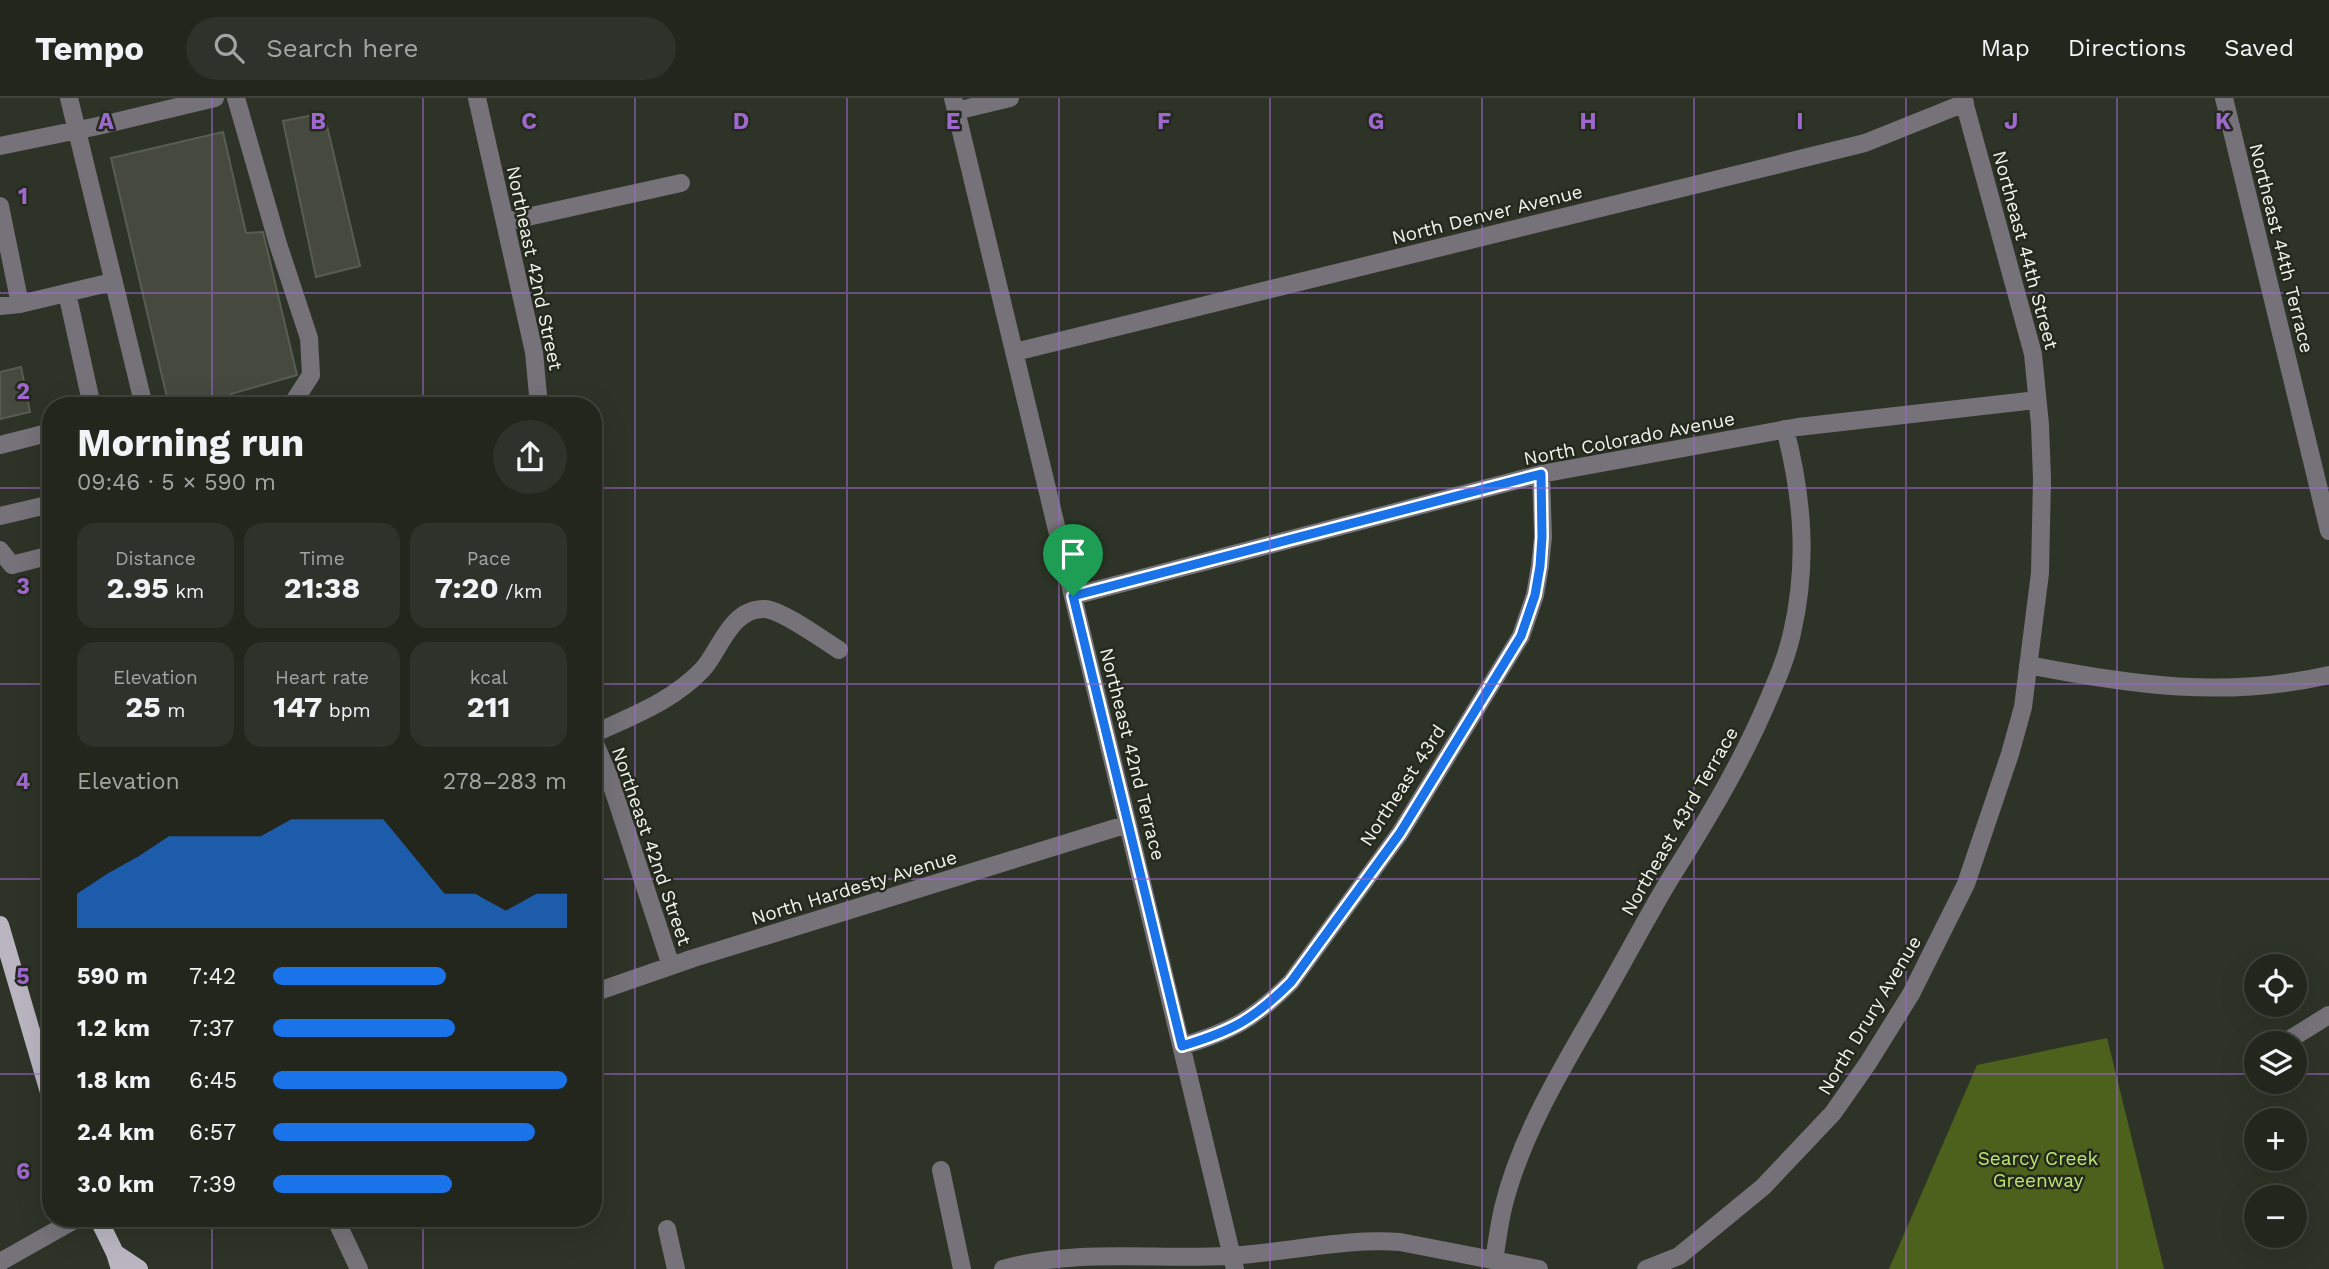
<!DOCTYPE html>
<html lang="en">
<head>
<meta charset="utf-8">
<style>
	body { margin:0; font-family:"Work Sans",sans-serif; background:#2e322a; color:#f1f3f6; height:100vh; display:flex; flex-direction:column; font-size:26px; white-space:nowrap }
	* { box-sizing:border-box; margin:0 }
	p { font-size:23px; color:#a2a5a4 }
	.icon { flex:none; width:38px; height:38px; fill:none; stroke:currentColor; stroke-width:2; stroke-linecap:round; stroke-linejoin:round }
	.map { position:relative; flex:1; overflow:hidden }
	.sheet { position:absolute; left:42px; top:299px; width:560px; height:830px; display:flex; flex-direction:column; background:#22261d; border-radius:28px; box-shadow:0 7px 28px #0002,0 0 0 2px #3f433b }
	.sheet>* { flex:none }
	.fabs { position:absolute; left:2244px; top:856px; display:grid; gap:14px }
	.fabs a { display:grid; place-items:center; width:63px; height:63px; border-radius:50%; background:#22261d; box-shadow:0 7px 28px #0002,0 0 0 2px #3f433b; font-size:35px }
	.pin { position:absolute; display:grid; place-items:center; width:60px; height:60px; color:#fff; margin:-72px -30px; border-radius:50% 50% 50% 0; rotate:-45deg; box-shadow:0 0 7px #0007 }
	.pin .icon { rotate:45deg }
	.round { display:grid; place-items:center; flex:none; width:74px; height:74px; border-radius:37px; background:#2e322a }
	.headline { display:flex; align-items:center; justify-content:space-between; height:119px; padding:0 35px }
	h1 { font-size:38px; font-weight:700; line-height:52px }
	.stats { display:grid; grid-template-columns:repeat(3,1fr); gap:10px; height:119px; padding:7px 35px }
	.stats div { display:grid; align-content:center; border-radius:18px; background:#2e322a; text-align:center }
	.stats b { font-size:30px; font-weight:700 }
	.stats small { font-size:19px; font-weight:400 }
	.stats p { font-size:19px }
	.chart { height:196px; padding:14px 35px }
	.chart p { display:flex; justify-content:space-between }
	.chart svg { width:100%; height:126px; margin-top:7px; fill:#1a73e8; opacity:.7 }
	ul { padding:0 35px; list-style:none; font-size:23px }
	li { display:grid; grid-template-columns:112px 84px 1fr; align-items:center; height:52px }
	li i { height:18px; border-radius:9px; background:#1a73e8 }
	header { display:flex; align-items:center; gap:42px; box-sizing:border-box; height:98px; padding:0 35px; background:#22261d; border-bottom:2px solid #3f433b }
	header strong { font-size:33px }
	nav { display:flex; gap:38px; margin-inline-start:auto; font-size:24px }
	.search { width:490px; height:63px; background:#2e322a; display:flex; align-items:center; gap:18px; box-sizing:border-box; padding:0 24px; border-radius:38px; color:#a2a5a4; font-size:26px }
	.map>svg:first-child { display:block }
	.green { fill:#4c621c }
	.building { fill:#45493e; stroke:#585d51; stroke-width:2 }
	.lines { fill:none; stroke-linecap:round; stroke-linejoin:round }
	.minor { stroke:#757379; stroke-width:18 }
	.major { stroke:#b9b6c2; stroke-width:18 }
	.route-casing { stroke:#fff; stroke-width:14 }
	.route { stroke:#1a73e8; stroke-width:9 }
	.grid { fill:none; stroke:#9e68cd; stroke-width:2; stroke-opacity:0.55 }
	.labels { text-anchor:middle; stroke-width:5; stroke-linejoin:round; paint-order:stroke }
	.street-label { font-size:19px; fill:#f1f4ed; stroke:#24291e }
	.park-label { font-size:19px; fill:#bee76d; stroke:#24291e }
	.grid-label { font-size:23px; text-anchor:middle; font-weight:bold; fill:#9e68cd; stroke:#24291e; stroke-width:5; stroke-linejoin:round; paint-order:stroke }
</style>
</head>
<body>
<header>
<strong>Tempo</strong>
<div class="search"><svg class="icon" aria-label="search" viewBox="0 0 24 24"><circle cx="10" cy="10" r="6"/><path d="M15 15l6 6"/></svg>Search here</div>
<nav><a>Map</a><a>Directions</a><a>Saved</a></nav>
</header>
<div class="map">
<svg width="2329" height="1171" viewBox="0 0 2329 1171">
	<rect width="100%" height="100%" fill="#2e3327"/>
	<path class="green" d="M 2107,940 L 2164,1171 L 1889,1171 L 1977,967 Z"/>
	<path class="building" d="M 324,15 L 360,168 L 316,179 L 283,23 Z
		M 223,34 L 246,135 L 263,134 L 297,277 L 231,296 L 234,308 L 169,308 L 111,60 Z
		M 21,269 L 30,314 L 0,321 L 0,274 Z"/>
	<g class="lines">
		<path class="minor" d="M 69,0 L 144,308
			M 236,0 L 278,146 L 309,240 L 311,277 L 291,308
			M 477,0 L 534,254 L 539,308
			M 953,0 L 1235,1171
			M 2224,0 L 2329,433
			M 956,13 L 1010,0
			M 0,48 L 98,28 L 215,0
			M 0,108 L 20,206
			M 505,124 L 681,85
			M 67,195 L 92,308
			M 0,208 L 20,206 L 112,184
			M 1015,254 L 1865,45 L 1965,5
			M 0,347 L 51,334
			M 0,418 L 51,406
			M 0,452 L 12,467 L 51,457
			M 1073,498 L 1541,376 L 1798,329 L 2036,302
			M 2028,567 C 2131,587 2225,601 2329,577
			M 593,636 C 632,618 673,603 703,571 C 721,550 731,510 765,511 C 782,512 823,542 839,552
			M 593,641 L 608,676 L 671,868
			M 593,895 L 694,860 L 1128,726
			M 2290,941 L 2329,917
			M 1182,948 C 1232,933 1254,921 1291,884 L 1400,735 L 1521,538 L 1535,497 L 1540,468 L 1543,439 L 1541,376
			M 941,1072 L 962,1171
			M 335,1120 L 359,1171
			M 667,1131 L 676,1171
			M 1494,1162 C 1497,1145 1499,1127 1503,1110 C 1522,1033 1566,964 1605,896 C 1628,856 1649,815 1673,776 C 1709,719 1743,662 1769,600 C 1778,579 1787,558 1792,535 C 1808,466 1803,400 1785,331
			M 0,1164 L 78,1120
			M 1003,1171 C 1076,1150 1153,1162 1228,1158 C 1286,1155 1341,1140 1400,1144 L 1539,1171
			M 1646,1171 L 1679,1158 L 1763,1089 L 1833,1015 L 1868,965 L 1911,896 L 1966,786 L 2010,656 L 2023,609 L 2040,475 L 2042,381 L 2040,327 L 2033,256 L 1963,0"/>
		<path class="major" d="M 0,827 L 51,1001
			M 98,1120 L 115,1155 L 120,1171
			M 115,1155 L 139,1171"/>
	</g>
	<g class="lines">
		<defs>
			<path id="route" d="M 1541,376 L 1542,439 L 1540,468 L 1535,497 L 1521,538 L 1400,735 L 1291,884 C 1253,922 1232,933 1182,948 L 1073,498 Z"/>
		</defs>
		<use href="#route" class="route-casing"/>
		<use href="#route" class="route"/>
	</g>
	<path class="grid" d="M 212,0 L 212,308M 423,0 L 423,308M 635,0 L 635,1171M 847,0 L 847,1171M 1059,0 L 1059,1171M 1270,0 L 1270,1171M 1482,0 L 1482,1171M 1694,0 L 1694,1171M 1906,0 L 1906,1171M 2117,0 L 2117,1171M 0,195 L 2329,195M 0,390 L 51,390M 593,390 L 2329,390M 0,586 L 51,586M 593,586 L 2329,586M 0,781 L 51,781M 593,781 L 2329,781M 0,976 L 51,976M 593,976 L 2256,976M 2294,976 L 2329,976M 212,1120 L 212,1171M 423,1120 L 423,1171"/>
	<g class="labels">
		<g class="street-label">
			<text transform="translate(1487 116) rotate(-14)" y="7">North Denver Avenue</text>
			<text transform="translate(2282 150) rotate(76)" y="7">Northeast 44th Terrace</text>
			<text transform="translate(2026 152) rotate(75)" y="7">Northeast 44th Street</text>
			<text transform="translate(535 170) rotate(78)" y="7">Northeast 42nd Street</text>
			<text transform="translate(1629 340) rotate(-11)" y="7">North Colorado Avenue</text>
			<text transform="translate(1133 656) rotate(76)" y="7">Northeast 42nd Terrace</text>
			<text transform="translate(1402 687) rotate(-57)" y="7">Northeast 43rd</text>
			<text transform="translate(1679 723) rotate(-60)" y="7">Northeast 43rd Terrace</text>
			<text transform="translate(652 748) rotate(71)" y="7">Northeast 42nd Street</text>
			<text transform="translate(854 789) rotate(-17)" y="7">North Hardesty Avenue</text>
			<text transform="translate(1869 917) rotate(-59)" y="7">North Drury Avenue</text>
		</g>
		<g class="park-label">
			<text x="2038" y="1067">Searcy Creek<tspan x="2038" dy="22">Greenway</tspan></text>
		</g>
	</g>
	<g class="grid-label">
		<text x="106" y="31">A</text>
		<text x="318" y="31">B</text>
		<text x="529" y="31">C</text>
		<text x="741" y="31">D</text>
		<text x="953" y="31">E</text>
		<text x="1164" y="31">F</text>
		<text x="1376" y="31">G</text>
		<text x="1588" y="31">H</text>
		<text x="1800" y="31">I</text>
		<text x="2011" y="31">J</text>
		<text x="2223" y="31">K</text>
		<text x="23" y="106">1</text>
		<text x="23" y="301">2</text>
		<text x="23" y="496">3</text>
		<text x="23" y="691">4</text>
		<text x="23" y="886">5</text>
		<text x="23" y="1081">6</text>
	</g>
</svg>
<div class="fabs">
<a><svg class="icon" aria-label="locate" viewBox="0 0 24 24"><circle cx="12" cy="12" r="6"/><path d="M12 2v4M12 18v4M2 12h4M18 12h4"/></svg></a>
<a><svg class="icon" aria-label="layers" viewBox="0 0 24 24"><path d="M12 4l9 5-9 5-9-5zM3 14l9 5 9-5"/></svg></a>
<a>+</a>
<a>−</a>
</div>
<div class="pin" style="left:1073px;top:498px;background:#1e9e55"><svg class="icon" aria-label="arrive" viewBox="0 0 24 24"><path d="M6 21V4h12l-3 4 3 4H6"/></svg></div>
<section class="sheet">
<div class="headline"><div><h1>Morning run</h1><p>09:46 · 5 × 590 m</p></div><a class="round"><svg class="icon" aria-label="share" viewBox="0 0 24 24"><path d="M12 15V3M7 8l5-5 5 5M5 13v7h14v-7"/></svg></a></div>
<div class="stats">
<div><p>Distance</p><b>2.95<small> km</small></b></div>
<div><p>Time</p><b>21:38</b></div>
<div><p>Pace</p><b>7:20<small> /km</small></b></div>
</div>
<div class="stats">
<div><p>Elevation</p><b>25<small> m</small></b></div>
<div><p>Heart rate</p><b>147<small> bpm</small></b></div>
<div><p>kcal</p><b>211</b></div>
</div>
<div class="chart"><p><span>Elevation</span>278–283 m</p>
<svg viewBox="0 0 160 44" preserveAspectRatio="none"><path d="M0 44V32L10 25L20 19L30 12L40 12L50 12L60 12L70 6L80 6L90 6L100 6L110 19L120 32L130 32L140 38L150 32L160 32V44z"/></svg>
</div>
<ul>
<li><b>590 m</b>7:42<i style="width:59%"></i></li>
<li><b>1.2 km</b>7:37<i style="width:62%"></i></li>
<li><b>1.8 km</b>6:45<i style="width:100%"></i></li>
<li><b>2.4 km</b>6:57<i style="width:89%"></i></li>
<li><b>3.0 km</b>7:39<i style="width:61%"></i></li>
</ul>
</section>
</div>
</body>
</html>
